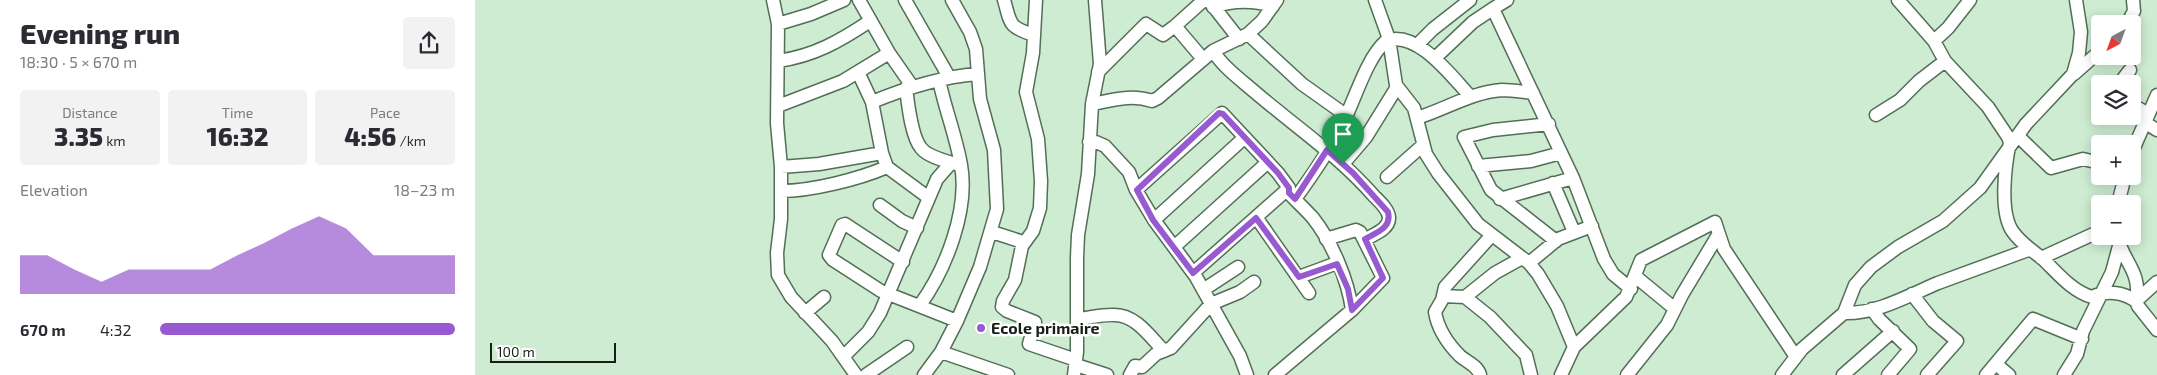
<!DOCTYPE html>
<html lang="en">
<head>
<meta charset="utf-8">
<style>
	body { margin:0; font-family:"Exo 2",sans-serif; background:#f2f2f3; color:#2b2b33; height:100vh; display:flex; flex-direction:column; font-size:19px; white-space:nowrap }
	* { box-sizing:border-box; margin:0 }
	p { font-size:16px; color:#7c7c81 }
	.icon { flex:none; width:28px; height:28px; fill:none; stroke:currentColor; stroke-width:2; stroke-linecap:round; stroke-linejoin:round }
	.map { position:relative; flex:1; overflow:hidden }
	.details { display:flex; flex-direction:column; background:#fff; width:475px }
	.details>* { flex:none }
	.needle { width:32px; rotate:221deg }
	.fabs { position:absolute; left:1616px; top:15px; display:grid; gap:10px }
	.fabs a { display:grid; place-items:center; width:50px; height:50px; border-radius:5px; background:#fff; box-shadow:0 2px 12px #0003; font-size:25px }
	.scale { position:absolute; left:15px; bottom:12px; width:126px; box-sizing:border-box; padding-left:5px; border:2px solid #162017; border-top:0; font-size:14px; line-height:18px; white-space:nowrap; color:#162017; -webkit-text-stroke:4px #fff; paint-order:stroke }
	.pin { position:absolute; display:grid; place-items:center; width:42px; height:42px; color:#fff; margin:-51px -21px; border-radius:50% 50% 50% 0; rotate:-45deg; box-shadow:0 0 5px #0007 }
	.pin .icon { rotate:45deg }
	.round { display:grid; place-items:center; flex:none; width:52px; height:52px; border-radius:5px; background:#f2f2f3 }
	.overview { display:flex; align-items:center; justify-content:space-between; height:85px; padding:0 20px }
	h1 { font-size:28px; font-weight:800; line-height:38px }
	.metrics { display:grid; grid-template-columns:repeat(3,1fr); gap:8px; height:85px; padding:5px 20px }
	.metrics div { display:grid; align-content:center; border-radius:5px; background:#f2f2f3; text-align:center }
	.metrics b { font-size:25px; font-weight:800 }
	.metrics small { font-size:14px; font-weight:400 }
	.metrics p { font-size:14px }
	.chart { height:140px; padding:10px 20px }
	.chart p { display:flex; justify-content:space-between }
	.chart svg { width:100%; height:90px; margin-top:5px; fill:#985ad0; opacity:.7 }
	ul { padding:0 20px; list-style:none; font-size:16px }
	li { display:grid; grid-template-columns:80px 60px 1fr; align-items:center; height:38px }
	li i { height:12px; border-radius:6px; background:#985ad0 }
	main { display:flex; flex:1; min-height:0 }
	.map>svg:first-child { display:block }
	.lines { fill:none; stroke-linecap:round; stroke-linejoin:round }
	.minor-casing { stroke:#536e57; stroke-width:15 }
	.minor { stroke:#fff; stroke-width:12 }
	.route-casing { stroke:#fff; stroke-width:10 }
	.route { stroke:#985ad0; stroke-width:6 }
	.poi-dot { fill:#985ad0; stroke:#fff; stroke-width:2 }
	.labels { text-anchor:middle; stroke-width:5; stroke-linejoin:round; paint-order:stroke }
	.poi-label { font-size:16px; font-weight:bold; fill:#162017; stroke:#fff; text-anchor:start }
</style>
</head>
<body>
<main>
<section class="details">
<div class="overview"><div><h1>Evening run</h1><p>18:30 · 5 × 670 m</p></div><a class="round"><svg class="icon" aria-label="share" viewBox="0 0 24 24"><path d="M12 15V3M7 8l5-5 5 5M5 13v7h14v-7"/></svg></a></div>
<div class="metrics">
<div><p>Distance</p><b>3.35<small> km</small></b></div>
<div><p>Time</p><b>16:32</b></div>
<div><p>Pace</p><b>4:56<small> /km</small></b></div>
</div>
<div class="chart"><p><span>Elevation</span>18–23 m</p>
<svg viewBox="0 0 160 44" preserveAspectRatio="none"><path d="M0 44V25L10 25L20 32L30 38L40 32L50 32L60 32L70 32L80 25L90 19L100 12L110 6L120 12L130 25L140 25L150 25L160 25V44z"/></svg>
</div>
<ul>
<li><b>670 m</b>4:32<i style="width:100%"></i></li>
</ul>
</section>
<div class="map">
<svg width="1682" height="375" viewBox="0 0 1682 375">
	<rect width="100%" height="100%" fill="#ceecd2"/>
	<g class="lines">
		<defs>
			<path id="minor" d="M 298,0 L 303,24 L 302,123 L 306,167 L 306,219 L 302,253 L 303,275 L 316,297 L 357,341 L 381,375
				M 384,0 L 414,53 L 437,86
				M 430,0 L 474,77
				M 529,0 C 536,24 533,27 559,35
				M 561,0 L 558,53 L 551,92 L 563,139 L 566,181 L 565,208 L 558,231 L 547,246 L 540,280 L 528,301 L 527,307 L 532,311 L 560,322 L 554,344 L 601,360
				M 900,0 L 914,39 L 921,85 L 939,108 L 951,154 L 963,173 L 1003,224 L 1054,263 L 1063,274 L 1082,306 L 1099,347
				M 1032,0 L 1019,8 L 1019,11 L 1098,178 L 1129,259 L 1138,274 L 1156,289
				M 1423,0 L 1459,41 L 1470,61 L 1513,107 L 1533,137 L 1535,142 C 1530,165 1524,213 1538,232 C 1548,246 1561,252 1572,263 C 1585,276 1599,292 1617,297 C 1631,290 1648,292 1661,301 L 1663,306 L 1682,330
				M 735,2 L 764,39
				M 738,7 C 758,0 778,0 798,6
				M 303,24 L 336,14 L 369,0
				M 1652,24 L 1659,11 L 1658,0
				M 773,34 L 827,84 L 872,116
				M 1459,41 L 1473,28 L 1495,0
				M 943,44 L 958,29 L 995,0
				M 738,51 C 749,68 766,80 781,93 C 821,127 864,156 899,196 C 904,201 913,209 914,217 C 915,229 899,234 891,239
				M 960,58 L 998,22 L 1019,8
				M 728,59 L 700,26 L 729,0
				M 303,61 C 339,56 365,41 395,21
				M 383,72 L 397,102
				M 623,72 L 671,24 L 688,35 L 700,26
				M 1599,74 L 1625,51
				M 1644,84 L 1655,70
				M 431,88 C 433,103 436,136 446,148 C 453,157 471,161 481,164
				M 617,104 C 638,100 657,94 677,101 L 683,98 L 738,51 L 773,34 L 787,21 L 802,0
				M 1658,105 L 1673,114
				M 303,106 L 368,81 L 414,53
				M 1401,115 L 1425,100 L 1444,81 L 1470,61
				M 942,118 C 971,109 997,92 1027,90 C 1038,90 1048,92 1058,93
				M 1669,122 L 1682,130
				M 1074,124 L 1018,130 L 989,137 L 1016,190 L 1081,241
				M 1543,136 L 1576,168 L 1608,159 L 1625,163
				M 614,142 L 621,142 L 630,146 L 654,172 L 661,190 L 679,220 L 721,277 L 765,356 L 772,375
				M 1658,150 L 1682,95
				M 868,164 L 891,137 L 922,87
				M 1003,166 L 1056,161 L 1086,153
				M 306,167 L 344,164 L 407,153
				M 912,177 L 948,145
				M 1078,183 L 1099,232
				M 661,190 L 747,113 L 803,173 L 814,188 L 814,193 C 821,201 830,209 838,218 C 857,242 873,280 877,310 L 908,278 L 885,232 L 881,230 L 851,239
				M 306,191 C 337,191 384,179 412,167
				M 454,198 L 412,167 L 407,153 L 397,102 C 431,88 465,77 502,74
				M 820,199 C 836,177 854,151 866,127 C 879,103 891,58 911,41 C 942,29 977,77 995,96
				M 1025,199 L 1098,178
				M 1643,204 L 1650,176
				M 405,205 L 427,221 L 442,228
				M 781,217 L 834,293
				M 679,220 L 769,138
				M 517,232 L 548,242
				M 1642,236 C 1648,262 1667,272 1661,301
				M 699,247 L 793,162
				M 1566,258 L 1625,231
				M 428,262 L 370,224 L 367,225 L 354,255 L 358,260 L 406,291 L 482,321
				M 1054,263 L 1083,239 L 1117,226
				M 718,273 L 814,188
				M 1160,276 L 1200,309
				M 824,277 L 862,263
				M 728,290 L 763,267
				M 1437,294 L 1458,321 L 1482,341 L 1452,375
				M 968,296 L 990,297 L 1015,317 L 1051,355 L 1056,375
				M 990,297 L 1020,273 L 1047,258
				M 1661,301 L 1682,282
				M 445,305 C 471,269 494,210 486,165 C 481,136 470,109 464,80
				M 1397,309 L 1404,319 L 1435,349 L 1413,375
				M 330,313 L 349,297
				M 1369,313 C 1402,314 1432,296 1463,283 C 1493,272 1523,261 1553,250
				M 602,319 C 614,318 628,314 640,315 C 661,315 676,338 689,351
				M 466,352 L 533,375
				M 369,356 L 393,332 L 405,313 L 462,179 L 476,163
				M 1521,364 L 1534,375
				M 601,365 L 632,375
				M 391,375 L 432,347
				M 449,375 L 466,352 L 482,321 L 505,267 L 522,209 L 519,150 L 505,99 L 501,49 L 495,32 L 477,0
				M 599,375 L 602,352 L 602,258 L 603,235 L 613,174 L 617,104 L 625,64 L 620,0
				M 655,375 L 660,366 L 667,367 L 681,354 L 696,348 L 736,304 L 765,292 L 779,282
				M 800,375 L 877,310
				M 1005,375 C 1003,366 992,362 985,356 C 972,343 963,330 960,312 L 967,300 L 970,287 L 1016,236
				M 1086,375 L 1099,347 L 1151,297 L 1166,260 L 1240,222 L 1249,249 L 1321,357
				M 1152,375 L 1192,325 L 1207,295 L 1243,235
				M 1307,375 L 1327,349 L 1369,313 L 1380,285 L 1396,267 L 1423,247 L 1468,221 L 1505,188 L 1551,124 L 1598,74 L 1604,53 L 1606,32 L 1601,0
				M 1368,375 L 1418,331
				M 1511,375 L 1558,319 L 1607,339
				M 1589,375 L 1602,354 L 1608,331 L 1637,272 L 1644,246"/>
		</defs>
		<use href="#minor" class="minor-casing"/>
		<use href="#minor" class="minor"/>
	</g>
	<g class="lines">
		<defs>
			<path id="route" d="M 744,113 L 748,114 L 803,173 L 814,188 L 814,193 L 820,199 L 852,150 L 878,173 L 913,212 C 917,228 902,232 890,239 L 908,278 L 877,310 L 873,289 L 862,264 L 824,277 L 781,218 L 718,273 L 678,220 L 662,190 Z"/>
		</defs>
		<use href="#route" class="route-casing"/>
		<use href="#route" class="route"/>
	</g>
	<circle class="poi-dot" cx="506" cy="328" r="5"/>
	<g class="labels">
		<g class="poi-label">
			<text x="516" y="334">Ecole primaire</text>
		</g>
	</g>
</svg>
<div class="fabs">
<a><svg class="needle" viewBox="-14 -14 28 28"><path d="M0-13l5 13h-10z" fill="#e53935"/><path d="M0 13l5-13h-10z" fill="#7c7c81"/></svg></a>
<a><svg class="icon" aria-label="layers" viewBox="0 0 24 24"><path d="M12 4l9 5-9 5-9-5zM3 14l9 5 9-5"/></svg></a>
<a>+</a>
<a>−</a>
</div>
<div class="scale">100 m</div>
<div class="pin" style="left:868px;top:164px;background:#1e9e55"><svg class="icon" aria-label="arrive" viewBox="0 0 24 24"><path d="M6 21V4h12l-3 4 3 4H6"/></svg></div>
</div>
</main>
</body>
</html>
